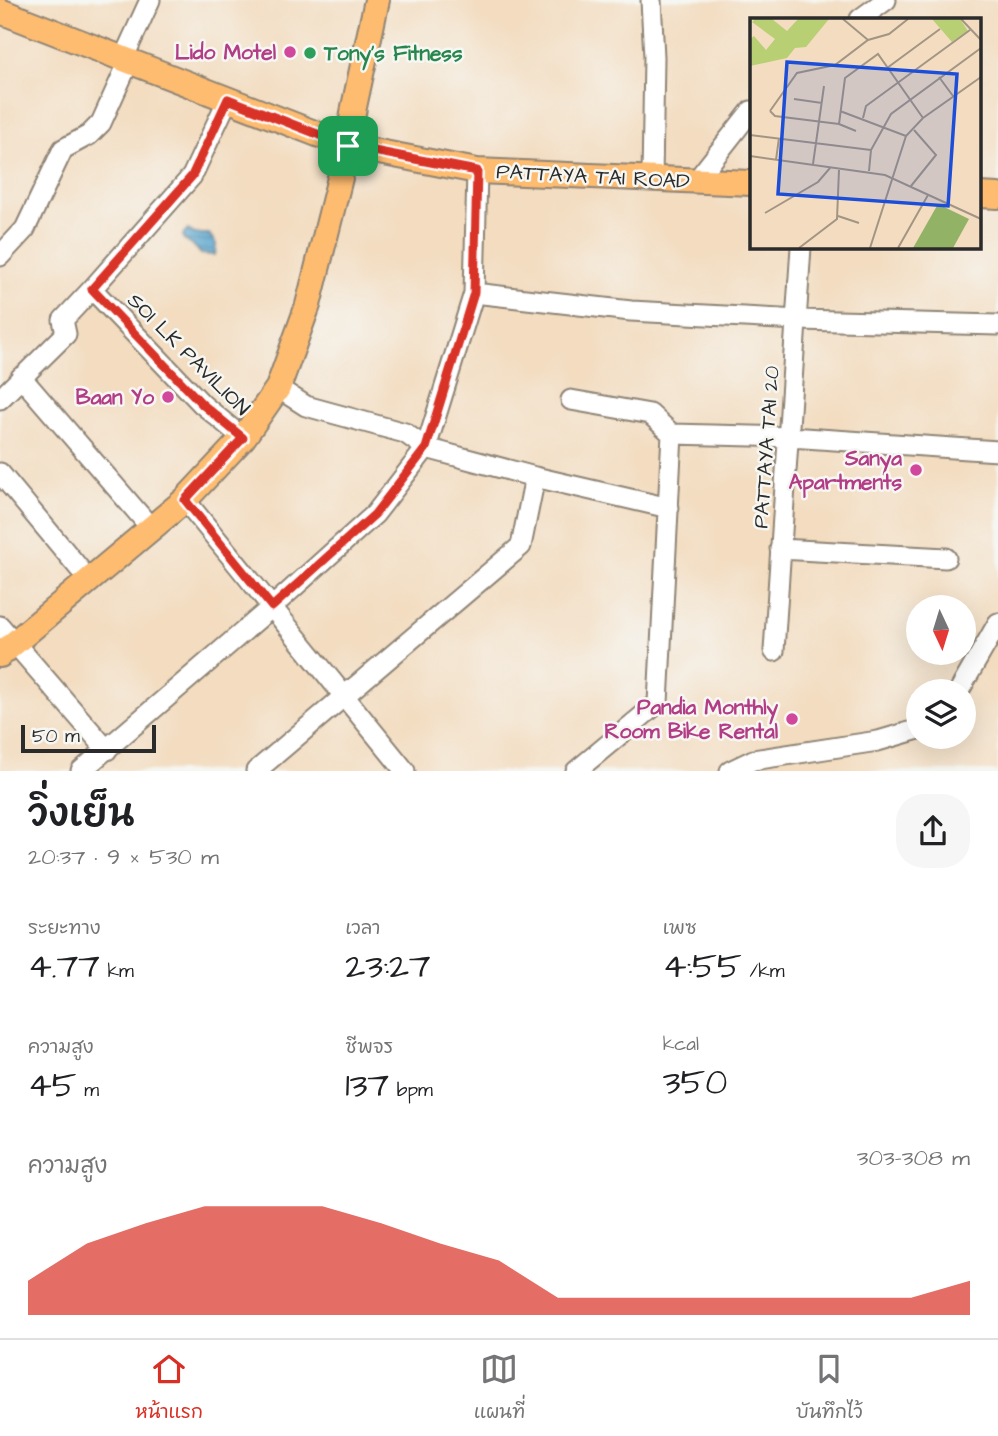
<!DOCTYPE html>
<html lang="th">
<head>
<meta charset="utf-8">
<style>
	body { margin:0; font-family:"Architects Daughter","Playpen Sans Thai",sans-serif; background:#f6f6f6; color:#202124; height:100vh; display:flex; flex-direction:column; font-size:26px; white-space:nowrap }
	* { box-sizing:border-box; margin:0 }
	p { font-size:23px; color:#757577 }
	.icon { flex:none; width:38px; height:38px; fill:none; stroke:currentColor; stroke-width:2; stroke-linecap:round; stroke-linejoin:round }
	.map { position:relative; height:771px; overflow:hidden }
	.side { display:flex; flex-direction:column; background:#fff; flex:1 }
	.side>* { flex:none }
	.needle { width:46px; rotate:176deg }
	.fabs { position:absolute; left:906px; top:595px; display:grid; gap:14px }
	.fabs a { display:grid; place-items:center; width:70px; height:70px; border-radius:50%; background:#fff; box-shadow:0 7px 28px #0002; font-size:35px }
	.scale { position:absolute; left:21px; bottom:18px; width:135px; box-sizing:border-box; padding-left:7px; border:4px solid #2b2b2b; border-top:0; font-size:19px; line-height:24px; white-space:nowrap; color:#2b2b2b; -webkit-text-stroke:5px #f6f6f2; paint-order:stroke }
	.pin { position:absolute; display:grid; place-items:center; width:60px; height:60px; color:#fff; margin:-30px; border-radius:14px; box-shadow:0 4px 10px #0006 }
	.round { display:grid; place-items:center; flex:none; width:74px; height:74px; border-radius:28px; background:#f6f6f6 }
	.summary { display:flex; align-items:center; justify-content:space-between; height:119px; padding:0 28px }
	h1 { font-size:38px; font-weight:600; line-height:52px }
	.metrics { display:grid; grid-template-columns:repeat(3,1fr); gap:10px; height:119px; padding:7px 28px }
	.metrics div { display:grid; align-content:center }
	.metrics b { font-size:35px; font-weight:600 }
	.metrics small { font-size:19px; font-weight:400 }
	.metrics p { font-size:19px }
	.chart { height:196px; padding:14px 28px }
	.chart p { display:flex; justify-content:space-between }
	.chart svg { width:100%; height:126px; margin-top:7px; fill:#d93025; opacity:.7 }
	.dock { display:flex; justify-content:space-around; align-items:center; height:98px; border-top:2px solid #e0e0e0; background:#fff; font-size:19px; color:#757577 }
	.dock a { display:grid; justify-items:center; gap:4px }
	.dock .on { color:#d93025 }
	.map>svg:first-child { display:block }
	.water { fill:url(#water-rules); stroke:#3f677c; stroke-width:2 }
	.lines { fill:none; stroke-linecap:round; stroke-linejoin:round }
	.minor-casing { stroke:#8f8475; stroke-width:23 }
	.major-casing { stroke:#8f8475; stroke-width:28 }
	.minor { stroke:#fff; stroke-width:19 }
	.major { stroke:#febc70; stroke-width:24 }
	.route-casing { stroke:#fff; stroke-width:14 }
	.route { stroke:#d93025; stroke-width:9 }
	.hotel-dot { fill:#d1479c; stroke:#f6f6f2; stroke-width:2.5 }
	.leisure-dot { fill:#2e9e5b; stroke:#f6f6f2; stroke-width:2.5 }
	.labels { text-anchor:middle; stroke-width:5; stroke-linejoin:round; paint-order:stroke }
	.hotel-label { font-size:21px; font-weight:bold; fill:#b23c85; stroke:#f6f6f2; text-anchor:end }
	.leisure-label { font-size:21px; font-weight:bold; fill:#27864d; stroke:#f6f6f2; text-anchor:start }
	.street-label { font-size:21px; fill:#2b2b2b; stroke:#f6f6f2 }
	.inset-road { fill:none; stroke:#a39584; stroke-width:2 }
	.view { fill:#1d4ed8; fill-opacity:0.15; stroke:#1d4ed8; stroke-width:3.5 }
	.inset-edge { fill:none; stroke:#2b2b2b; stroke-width:3.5 }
</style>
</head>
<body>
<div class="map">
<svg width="998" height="771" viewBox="0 0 998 771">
	<defs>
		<pattern id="water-rules" width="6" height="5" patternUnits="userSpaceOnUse" patternTransform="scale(1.75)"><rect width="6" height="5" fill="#53a3cd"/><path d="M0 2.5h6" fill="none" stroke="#4585a7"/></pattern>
	</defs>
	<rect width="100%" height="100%" fill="#f6f6f2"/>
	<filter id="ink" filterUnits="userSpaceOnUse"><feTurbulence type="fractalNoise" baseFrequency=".0143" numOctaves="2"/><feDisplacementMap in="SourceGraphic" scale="14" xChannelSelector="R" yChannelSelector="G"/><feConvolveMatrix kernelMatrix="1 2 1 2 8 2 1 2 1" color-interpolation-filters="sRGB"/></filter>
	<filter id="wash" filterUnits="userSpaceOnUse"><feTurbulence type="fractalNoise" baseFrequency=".00686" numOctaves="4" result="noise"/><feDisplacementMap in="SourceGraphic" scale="28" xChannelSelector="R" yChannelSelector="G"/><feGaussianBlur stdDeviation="1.57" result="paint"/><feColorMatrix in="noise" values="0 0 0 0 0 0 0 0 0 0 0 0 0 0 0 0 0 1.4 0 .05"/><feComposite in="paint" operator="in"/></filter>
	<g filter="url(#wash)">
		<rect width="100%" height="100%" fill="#f3dcbf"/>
		<path class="water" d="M 188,230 L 195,234 L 209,234 L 216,244 L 215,255 L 201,254 L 195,247 L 184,240 L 183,235 Z"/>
	</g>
	<g filter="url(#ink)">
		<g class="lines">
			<defs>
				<path id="minor" d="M 651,0 L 654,57 L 652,179
					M 860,19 L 886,0
					M 123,59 L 150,0
					M 228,99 L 192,176 L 92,289 L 202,404 L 243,438
					M 696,181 L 751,111
					M 0,256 L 25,229 L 63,149 L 89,135 L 101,123 L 129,61
					M 474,293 L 631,311 L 798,320 L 998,325
					M 21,377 L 151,528
					M 278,388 L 306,406 L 405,433 L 426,448 L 535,477 L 669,508
					M 0,399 L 66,334 L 63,320 L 92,289
					M 571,400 L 650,414 L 672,434 L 658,703 L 576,771
					M 672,434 L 790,437 L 998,451
					M 0,473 L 88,579
					M 185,500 L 405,771
					M 780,549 L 946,558
					M 0,626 L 107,750
					M 774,651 L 801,247
					M 959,691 L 998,623
					M 81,771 L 272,607 L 375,514 L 426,448 L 474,293 L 477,171
					M 256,771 L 521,546 L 535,477
					M 730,771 L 753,760 L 878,741 L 919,729"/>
				<path id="major" d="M 0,11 L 348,146 L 477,171 L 751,183
					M 979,195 L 998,196
					M 0,655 L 185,500 L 243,438 L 278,388 L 308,305 L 348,146 L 354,107 L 377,0"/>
			</defs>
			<use href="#minor" class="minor-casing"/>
			<use href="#major" class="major-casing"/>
			<use href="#minor" class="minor"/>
			<use href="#major" class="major"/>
		</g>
	</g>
	<g class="lines" filter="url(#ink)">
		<defs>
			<path id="route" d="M 228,99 L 348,146 L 477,171 L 474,293 L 426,448 L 375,514 L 272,607 L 185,500 L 243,438 L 202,404 L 92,289 L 192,176 Z"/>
		</defs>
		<use href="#route" class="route-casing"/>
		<use href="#route" class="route"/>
	</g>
	<g class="hotel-dot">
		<circle cx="290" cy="52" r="7"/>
		<circle cx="168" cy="397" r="7"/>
		<circle cx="916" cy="470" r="7"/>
		<circle cx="792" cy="719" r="7"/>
	</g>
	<circle class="leisure-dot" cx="310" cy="53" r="7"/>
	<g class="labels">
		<g class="hotel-label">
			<text x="276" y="59">Lido Motel</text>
			<text x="154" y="404">Baan Yo</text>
			<text x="902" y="465">Sanya<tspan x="902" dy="24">Apartments</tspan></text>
			<text x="778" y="714">Pandia Monthly<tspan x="778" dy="24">Room Bike Rental</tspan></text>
		</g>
		<g class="leisure-label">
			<text x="324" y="60">Tony's Fitness</text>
		</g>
		<g class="street-label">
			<text transform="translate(593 176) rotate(3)" y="7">PATTAYA TAI ROAD</text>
			<text transform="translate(189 354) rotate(45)" y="7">SOI LK PAVILION</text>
			<text transform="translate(766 447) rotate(-86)" y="7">PATTAYA TAI 20</text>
		</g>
	</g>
	<g transform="translate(750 18)">
		<rect width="231" height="231" fill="#f3dcbf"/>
		<path d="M 5,1 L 22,1 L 37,13 L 48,1 L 79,1 L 56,29 L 45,30 L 37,40 L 0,48 L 0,21 L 4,18 L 16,32 L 25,21 L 2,4 ZM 182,1 L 210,1 L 218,13 L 202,24 Z" fill="#b9cf74"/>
		<path d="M 188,186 L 219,201 L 203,230 L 163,230 Z" fill="#92b266"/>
		<path class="inset-road" d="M 93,1 L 118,22M 211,1 L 231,22M 137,50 L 190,11M 189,59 L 203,78M 44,81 L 72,85M 20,93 L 47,55 L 85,47 L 118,22 L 139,16 L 158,1M 20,93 L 25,98 L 89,106M 90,93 L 156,118M 113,100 L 116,88 L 220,12M 106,113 L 89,106 L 95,60 L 128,36 L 173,100M 0,117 L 121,132M 0,138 L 135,157 L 231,201M 26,142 L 29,120M 63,146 L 74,68M 119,153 L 121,132 L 141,96 L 231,30M 161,168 L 186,137 L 164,112M 15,195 L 68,164 L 80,150M 88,198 L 109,205M 49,230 L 87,201 L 89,152M 120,230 L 156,118 L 173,100 L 231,59M 148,230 L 178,177"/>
		<path class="view" d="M 37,44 L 207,56 L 198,188 L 28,176 Z"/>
		<rect width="231" height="231" class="inset-edge"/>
	</g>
</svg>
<div class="fabs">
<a><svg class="needle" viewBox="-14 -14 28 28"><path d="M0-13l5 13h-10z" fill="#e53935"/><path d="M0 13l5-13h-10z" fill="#757577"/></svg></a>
<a><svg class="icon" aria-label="layers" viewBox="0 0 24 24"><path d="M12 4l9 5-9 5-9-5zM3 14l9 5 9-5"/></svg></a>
</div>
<div class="scale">50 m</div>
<div class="pin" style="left:348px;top:146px;background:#1e9e55"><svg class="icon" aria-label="arrive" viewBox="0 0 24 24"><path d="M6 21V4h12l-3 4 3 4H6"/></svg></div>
</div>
<section class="side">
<div class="summary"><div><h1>วิ่งเย็น</h1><p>20:37 · 9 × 530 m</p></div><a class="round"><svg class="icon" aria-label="share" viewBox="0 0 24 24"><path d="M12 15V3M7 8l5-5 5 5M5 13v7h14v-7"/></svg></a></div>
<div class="metrics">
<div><p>ระยะทาง</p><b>4.77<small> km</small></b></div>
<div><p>เวลา</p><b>23:27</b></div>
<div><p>เพซ</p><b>4:55<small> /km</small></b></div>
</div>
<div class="metrics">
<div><p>ความสูง</p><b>45<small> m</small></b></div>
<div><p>ชีพจร</p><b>137<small> bpm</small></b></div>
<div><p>kcal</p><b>350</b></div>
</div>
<div class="chart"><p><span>ความสูง</span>303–308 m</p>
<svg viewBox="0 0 160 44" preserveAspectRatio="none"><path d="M0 44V32L10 19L20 12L30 6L40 6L50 6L60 12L70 19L80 25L90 38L100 38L110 38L120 38L130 38L140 38L150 38L160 32V44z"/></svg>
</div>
</section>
<nav class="dock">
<a class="on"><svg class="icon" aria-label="home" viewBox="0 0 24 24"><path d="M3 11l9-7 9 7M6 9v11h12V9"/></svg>หน้าแรก</a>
<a><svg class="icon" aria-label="map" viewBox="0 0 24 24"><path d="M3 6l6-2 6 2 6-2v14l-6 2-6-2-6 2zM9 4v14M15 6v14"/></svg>แผนที่</a>
<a><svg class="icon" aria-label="saved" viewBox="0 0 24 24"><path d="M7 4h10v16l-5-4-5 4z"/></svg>บันทึกไว้</a>
</nav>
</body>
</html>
